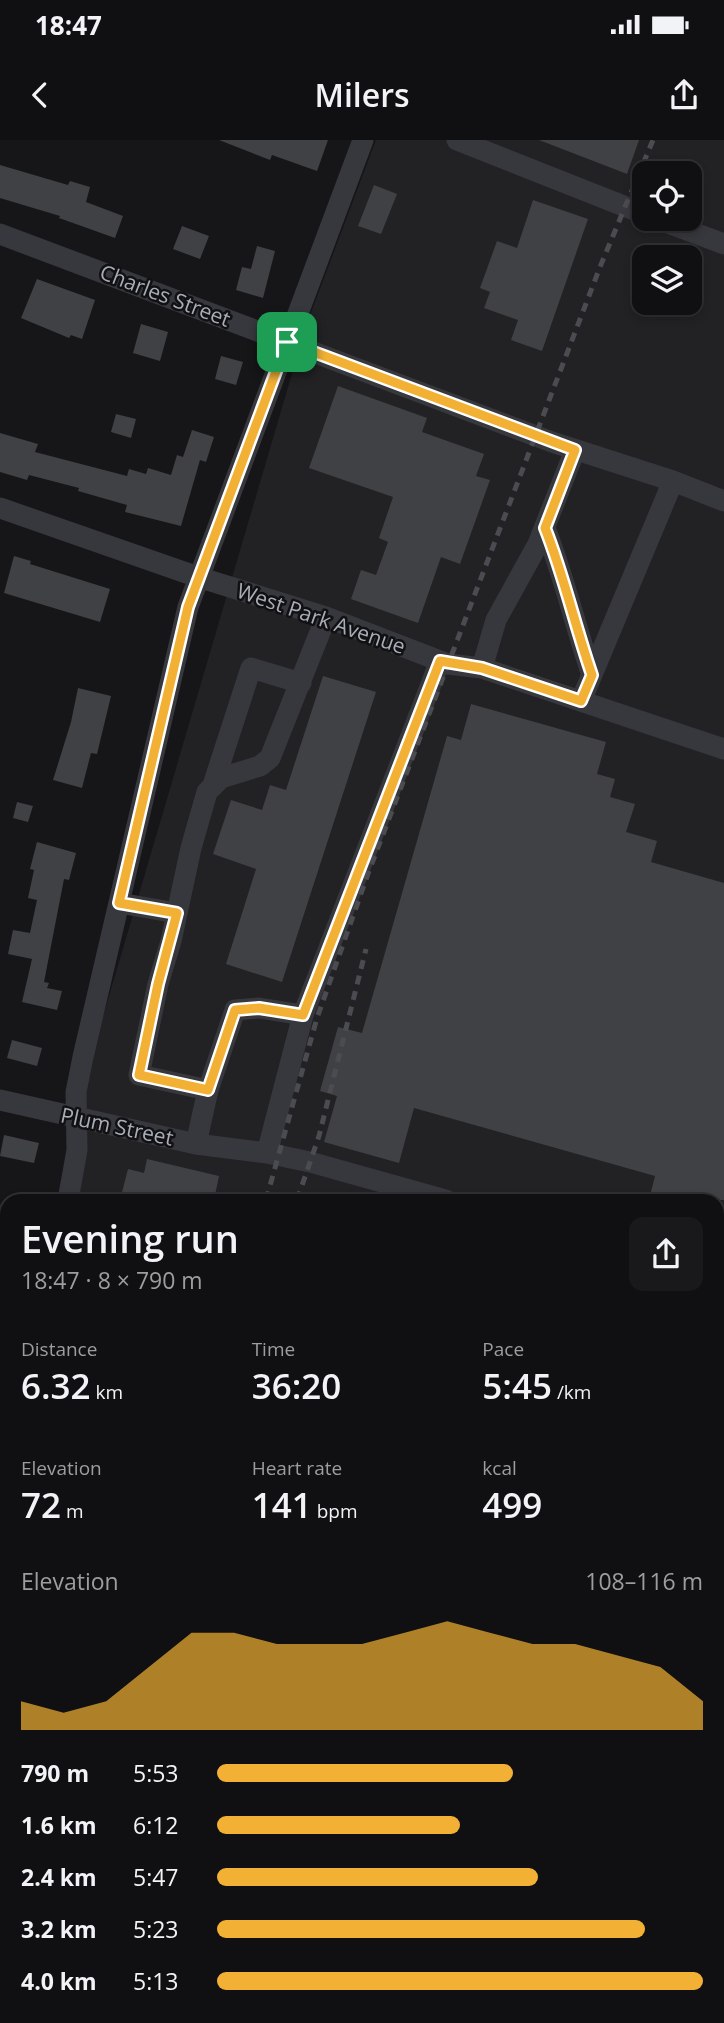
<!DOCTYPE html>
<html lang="en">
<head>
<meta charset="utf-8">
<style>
	body { margin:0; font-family:"Open Sans",sans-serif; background:#19191b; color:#f1f3f6; height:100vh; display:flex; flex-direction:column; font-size:26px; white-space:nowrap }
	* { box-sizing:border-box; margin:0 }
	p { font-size:23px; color:#9c9d9f }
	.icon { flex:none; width:38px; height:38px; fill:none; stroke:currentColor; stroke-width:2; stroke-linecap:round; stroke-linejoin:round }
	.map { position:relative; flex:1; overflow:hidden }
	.drawer { position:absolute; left:0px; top:1054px; width:724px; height:830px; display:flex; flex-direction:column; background:#101012; border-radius:21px 21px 0 0; box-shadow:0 4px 10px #0003,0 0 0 2px #303032 }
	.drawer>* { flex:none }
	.controls { position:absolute; left:632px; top:21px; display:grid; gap:14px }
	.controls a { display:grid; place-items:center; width:70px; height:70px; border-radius:14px; background:#101012; box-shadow:0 4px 10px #0003,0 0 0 2px #303032; font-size:35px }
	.pin { position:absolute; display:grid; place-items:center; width:60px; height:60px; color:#fff; margin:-30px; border-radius:14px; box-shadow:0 4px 10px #0006 }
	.round { display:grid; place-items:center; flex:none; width:74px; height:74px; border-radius:14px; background:#19191b }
	.summary { display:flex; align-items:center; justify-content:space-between; height:119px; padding:0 21px }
	h1 { font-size:38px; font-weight:600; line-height:52px }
	.figures { display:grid; grid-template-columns:repeat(3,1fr); gap:10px; height:119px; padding:7px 21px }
	.figures div { display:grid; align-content:center }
	.figures b { font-size:35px; font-weight:600 }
	.figures small { font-size:19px; font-weight:400 }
	.figures p { font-size:19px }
	.chart { height:196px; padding:14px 21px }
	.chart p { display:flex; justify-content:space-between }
	.chart svg { width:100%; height:126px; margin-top:7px; fill:#f2b134; opacity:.7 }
	ul { padding:0 21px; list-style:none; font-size:23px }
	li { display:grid; grid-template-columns:112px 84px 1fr; align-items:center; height:52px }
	li i { height:18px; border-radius:9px; background:#f2b134 }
	.status { display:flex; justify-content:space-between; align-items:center; height:49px; padding:0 35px; background:#101012; direction:ltr }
	.status svg { height:19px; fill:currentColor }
	header { display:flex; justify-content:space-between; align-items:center; height:91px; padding:0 21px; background:#101012; font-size:32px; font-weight:600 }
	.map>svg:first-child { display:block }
	.built { fill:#222225; fill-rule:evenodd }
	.green { fill:#1e261f }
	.building { fill:#404145 }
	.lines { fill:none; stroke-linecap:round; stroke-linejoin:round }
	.minor { stroke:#37383d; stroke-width:21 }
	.rail { stroke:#4a4c52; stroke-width:5; stroke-dasharray:9 7; stroke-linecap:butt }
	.route-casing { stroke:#fff; stroke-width:14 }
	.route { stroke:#f2b134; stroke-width:9 }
	.labels { text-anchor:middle; stroke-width:5; stroke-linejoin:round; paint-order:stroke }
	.street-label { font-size:21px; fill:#a8adb8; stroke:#111113 }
</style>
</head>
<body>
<div class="status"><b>18:47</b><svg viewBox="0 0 49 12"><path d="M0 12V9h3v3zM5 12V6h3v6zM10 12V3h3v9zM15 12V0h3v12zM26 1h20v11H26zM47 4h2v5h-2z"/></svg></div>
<header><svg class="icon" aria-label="back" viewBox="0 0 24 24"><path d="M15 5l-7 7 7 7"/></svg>Milers<svg class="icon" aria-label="share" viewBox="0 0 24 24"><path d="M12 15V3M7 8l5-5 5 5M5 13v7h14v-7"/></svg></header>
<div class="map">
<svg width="724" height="1883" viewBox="0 0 724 1883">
	<rect width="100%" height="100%" fill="#161618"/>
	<path class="built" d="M 376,0 L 724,0 L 724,1631 L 718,1630 L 718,1060 L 59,1060 L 87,931 L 306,186 ZM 644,33 L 690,33 L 690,79 L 644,79 ZM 644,117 L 690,117 L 690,163 L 644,163 Z
		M 7,1299 L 7,1876 L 518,1876 L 517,1883 L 0,1883 L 0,1331 Z"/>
	<path class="green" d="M 718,1662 L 724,1664 L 724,1883 L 543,1883 L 545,1876 L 718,1876 Z"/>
	<path class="building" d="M 219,0 L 328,0 L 317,31 L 272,15 L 270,20 Z
		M 539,0 L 639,0 L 627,34 Z
		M 0,25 L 68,45 L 70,41 L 90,47 L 86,62 L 123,76 L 115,98 L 59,78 L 60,76 L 0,58 Z
		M 374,45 L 397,54 L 381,94 L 358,86 Z
		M 533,60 L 588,79 L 542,211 L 511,200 L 518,180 L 484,168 L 490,152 L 480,148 L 497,101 L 517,108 Z
		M 182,86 L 209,96 L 200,119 L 173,109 Z
		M 257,106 L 275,111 L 263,158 L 236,150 L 242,127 L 251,129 Z
		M 37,139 L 95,160 L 82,199 L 71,195 L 69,198 L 21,178 Z
		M 141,184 L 168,192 L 160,221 L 133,213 Z
		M 221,216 L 243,222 L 236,245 L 215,239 Z
		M 338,246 L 427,278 L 422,292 L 484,314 L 476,336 L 490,340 L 460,424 L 441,417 L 418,483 L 351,459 L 361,430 L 376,435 L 388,402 L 379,398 L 393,357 L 309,328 Z
		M 116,274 L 136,279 L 131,298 L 111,292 Z
		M 192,290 L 214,297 L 206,322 L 200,320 L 181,386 L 125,372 L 127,365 L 78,351 L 79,348 L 29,335 L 27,340 L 0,332 L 0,293 L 38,304 L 35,312 L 127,336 L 129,329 L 146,334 L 148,328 L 171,335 L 177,315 L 183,317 Z
		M 14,416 L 31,421 L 30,424 L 110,449 L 100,482 L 4,453 Z
		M 323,536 L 376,552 L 282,842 L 226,824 L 256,729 L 213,714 L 231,660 L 262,670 L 270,645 L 286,650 Z
		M 78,548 L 111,556 L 97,614 L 91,613 L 82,648 L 53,640 L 71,582 Z
		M 471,564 L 606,602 L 597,634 L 615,639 L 610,657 L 635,664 L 626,692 L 657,701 L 651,722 L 724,743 L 724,1060 L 649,1060 L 655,1036 L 414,968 L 399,1023 L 324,1002 L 337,956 L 320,951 L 338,887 L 362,893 L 447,596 L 461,600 Z
		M 17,662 L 33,666 L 28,682 L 13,678 Z
		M 37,702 L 76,713 L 69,740 L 64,739 L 44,842 L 49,843 L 47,848 L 62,851 L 57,870 L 22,862 L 32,819 L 8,814 L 13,790 L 30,793 L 37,760 L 28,758 L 34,730 L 30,729 Z
		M 12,900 L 42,908 L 37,926 L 7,918 Z
		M 4,995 L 39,1003 L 34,1023 L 0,1016 Z
		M 147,1019 L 219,1036 L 214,1060 L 120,1060 L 128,1029 L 144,1033 Z"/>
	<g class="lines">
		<path class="minor" d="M 457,0 L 644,74
			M 657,79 L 724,104
			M 0,94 L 552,302 L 673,341 L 724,361
			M 0,368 L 198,437 L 326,477 L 448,524 L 482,528 L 724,609
			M 545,388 C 564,436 575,486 592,535
			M 482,528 L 496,480 L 538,404 L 575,310
			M 581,561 L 673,341
			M 214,642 L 251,528 L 301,543
			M 119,763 L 177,773
			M 303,875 L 440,521
			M 208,950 L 235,870 L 259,868 L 303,875 L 267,1013
			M 0,960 L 196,1004 L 267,1013 L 310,1022 L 446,1060
			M 196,1004 L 208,950 L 139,935 L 158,844 L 171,801 L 191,708 L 207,652 L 221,638 L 260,626 L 270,618 L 326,477
			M 68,1060 L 77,1010 L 76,952 L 83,917 L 188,467 L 363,0
			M 718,1136 L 724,1138
			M 0,1167 L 7,1169
			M 0,1345 L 7,1316
			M 718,1652 L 724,1653
			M 530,1883 L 532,1876"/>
		<path class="rail" d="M 266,1060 L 317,878 L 369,731 L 600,127 L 653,0
			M 297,1060 L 319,996 L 366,809
			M 71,1883 L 73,1876"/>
	</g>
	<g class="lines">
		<defs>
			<path id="route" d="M 287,202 L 575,310 L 545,388 C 564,436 575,486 592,535 L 581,561 L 482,528 L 440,521 L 303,875 L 259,868 L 235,870 L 208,950 L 139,935 L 158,844 L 177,773 L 119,763 L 188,467 Z"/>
		</defs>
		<use href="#route" class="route-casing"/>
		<use href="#route" class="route"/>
	</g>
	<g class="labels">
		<g class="street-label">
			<text transform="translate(165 156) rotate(21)" y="7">Charles Street</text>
			<text transform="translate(321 479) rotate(19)" y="7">West Park Avenue</text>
			<text transform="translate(117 987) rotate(12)" y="7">Plum Street</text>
		</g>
	</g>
</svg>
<div class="controls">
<a><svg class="icon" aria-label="locate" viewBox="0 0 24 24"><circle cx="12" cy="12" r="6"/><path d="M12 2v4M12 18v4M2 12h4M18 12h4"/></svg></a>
<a><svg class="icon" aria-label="layers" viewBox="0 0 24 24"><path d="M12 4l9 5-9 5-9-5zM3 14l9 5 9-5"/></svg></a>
</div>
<div class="pin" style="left:287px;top:202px;background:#1e9e55"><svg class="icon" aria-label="arrive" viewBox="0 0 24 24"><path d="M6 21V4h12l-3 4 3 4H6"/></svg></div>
<section class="drawer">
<div class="summary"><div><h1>Evening run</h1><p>18:47 · 8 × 790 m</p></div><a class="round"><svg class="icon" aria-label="share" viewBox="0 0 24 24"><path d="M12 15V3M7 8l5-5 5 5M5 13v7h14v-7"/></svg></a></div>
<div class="figures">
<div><p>Distance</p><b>6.32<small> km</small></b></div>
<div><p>Time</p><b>36:20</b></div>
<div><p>Pace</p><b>5:45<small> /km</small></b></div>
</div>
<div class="figures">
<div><p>Elevation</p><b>72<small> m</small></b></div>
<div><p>Heart rate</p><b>141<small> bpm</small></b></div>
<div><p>kcal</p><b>499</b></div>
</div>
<div class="chart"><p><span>Elevation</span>108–116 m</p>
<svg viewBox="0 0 160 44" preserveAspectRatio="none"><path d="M0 44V34L10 38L20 34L30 22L40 10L50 10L60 14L70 14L80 14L90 10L100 6L110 10L120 14L130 14L140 18L150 22L160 34V44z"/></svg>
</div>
<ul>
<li><b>790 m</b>5:53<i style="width:61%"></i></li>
<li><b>1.6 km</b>6:12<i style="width:50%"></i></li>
<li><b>2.4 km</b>5:47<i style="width:66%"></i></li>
<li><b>3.2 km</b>5:23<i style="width:88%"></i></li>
<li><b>4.0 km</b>5:13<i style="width:100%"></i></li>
</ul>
</section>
</div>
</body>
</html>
